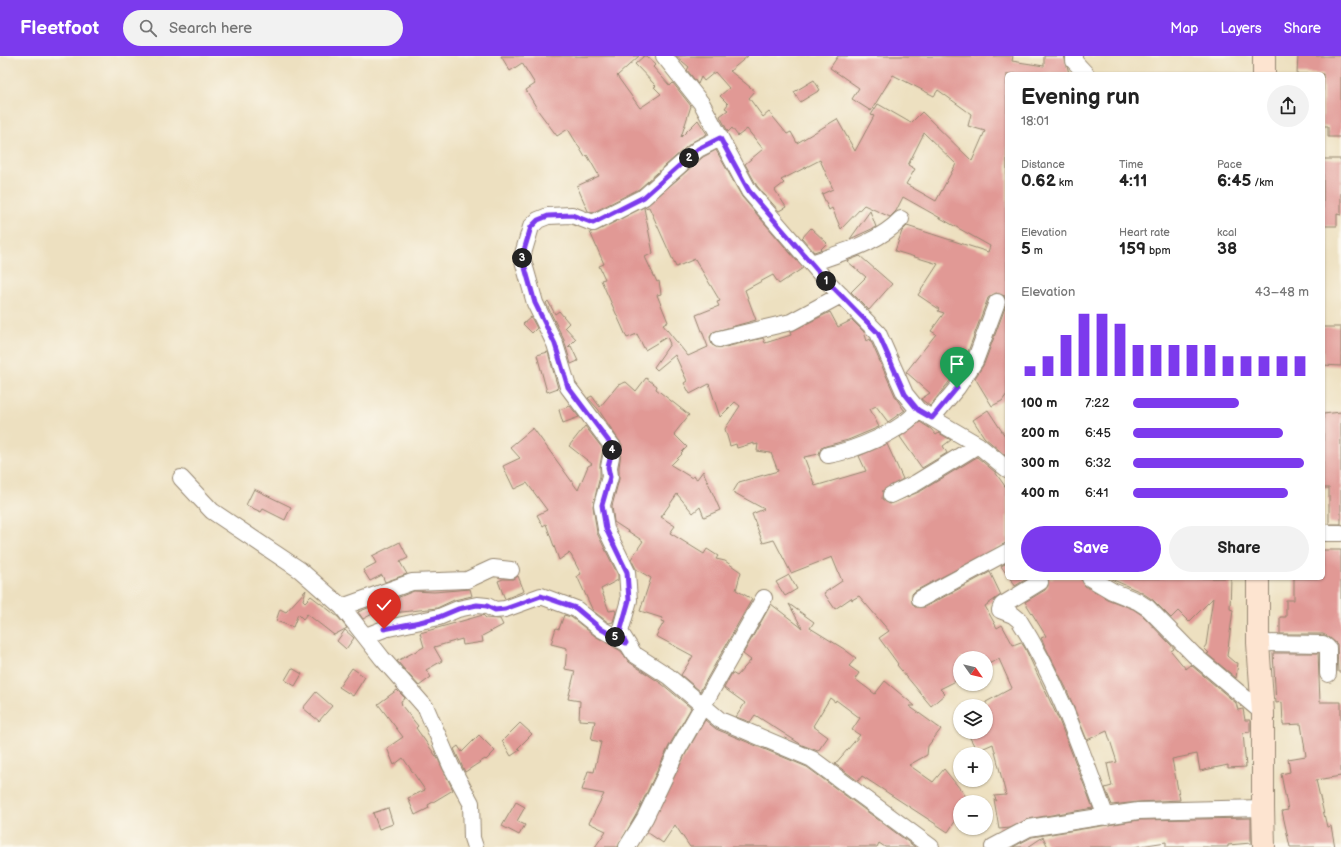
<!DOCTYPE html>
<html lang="en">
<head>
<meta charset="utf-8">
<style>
	body { margin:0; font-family:"Balsamiq Sans",sans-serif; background:#f2f2f2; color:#222; height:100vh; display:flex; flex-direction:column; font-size:15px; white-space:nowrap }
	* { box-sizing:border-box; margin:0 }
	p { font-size:13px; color:#767676 }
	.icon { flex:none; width:22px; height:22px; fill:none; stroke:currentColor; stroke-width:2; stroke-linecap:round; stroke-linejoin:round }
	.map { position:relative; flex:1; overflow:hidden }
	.details { position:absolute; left:1005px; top:16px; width:320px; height:508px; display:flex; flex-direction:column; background:#fff; border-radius:6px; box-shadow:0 1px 3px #0004 }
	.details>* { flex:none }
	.needle { width:26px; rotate:124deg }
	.fabs { position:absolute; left:953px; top:595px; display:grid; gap:8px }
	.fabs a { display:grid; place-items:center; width:40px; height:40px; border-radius:50%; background:#fff; box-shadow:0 1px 3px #0004; font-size:20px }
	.pin { position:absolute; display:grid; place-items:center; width:34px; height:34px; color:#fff; margin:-41px -17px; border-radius:50% 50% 50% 0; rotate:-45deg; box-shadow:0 0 4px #0007 }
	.pin .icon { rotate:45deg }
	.km { position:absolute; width:20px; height:20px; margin:-10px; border-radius:50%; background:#222; color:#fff; font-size:11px; line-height:20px; text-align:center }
	.round { display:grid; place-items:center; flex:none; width:42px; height:42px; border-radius:21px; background:#f2f2f2 }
	.head { display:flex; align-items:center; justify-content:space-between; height:68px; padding:0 16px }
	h1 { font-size:22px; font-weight:700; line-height:30px }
	.figures { display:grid; grid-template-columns:repeat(3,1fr); gap:6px; height:68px; padding:4px 16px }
	.figures div { display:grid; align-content:center }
	.figures b { font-size:17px; font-weight:700 }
	.figures small { font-size:11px; font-weight:400 }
	.figures p { font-size:11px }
	.chart { height:112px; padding:8px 16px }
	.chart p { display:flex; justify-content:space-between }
	.chart svg { width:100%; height:72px; margin-top:4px; stroke:#7c3aed; stroke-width:6 }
	.primary-button { display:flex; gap:8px; margin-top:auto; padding:8px 16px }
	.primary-button a { flex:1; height:46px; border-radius:24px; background:#7c3aed; color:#fff; font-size:16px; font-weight:700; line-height:46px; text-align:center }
	.primary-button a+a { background:#f2f2f2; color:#222 }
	ul { padding:0 16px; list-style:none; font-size:13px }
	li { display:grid; grid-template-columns:64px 48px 1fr; align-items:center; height:30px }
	li i { height:10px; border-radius:5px; background:#7c3aed }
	header { display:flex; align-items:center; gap:24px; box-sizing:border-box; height:56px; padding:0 20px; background:#7c3aed; color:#fff }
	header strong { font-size:19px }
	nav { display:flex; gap:22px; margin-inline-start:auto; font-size:14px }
	.search { width:280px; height:36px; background:#f2f2f2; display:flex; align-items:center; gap:10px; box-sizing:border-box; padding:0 14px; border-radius:22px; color:#767676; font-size:15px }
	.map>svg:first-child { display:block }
	.building { fill:#e19995; fill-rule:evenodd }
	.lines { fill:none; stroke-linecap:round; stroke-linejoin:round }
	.street-casing { stroke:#94856f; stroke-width:18 }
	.secondary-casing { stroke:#94856f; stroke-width:24 }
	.street { stroke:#fff; stroke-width:16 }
	.secondary { stroke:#fde4d0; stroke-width:22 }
	.route-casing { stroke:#fff; stroke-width:8 }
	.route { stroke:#7c3aed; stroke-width:5 }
</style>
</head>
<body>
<header>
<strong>Fleetfoot</strong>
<div class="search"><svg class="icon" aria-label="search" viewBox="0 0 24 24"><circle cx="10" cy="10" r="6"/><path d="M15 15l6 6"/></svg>Search here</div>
<nav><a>Map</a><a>Layers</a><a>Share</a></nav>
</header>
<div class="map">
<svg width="1341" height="791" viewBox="0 0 1341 791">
	<rect width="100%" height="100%" fill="#fbf7ec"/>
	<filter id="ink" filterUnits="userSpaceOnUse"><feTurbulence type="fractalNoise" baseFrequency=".025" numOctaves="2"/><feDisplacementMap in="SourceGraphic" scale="8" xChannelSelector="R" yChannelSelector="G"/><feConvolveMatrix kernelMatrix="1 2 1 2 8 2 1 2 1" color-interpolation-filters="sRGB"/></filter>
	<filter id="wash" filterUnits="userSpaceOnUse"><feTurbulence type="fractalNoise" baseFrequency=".012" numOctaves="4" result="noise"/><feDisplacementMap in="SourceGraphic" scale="16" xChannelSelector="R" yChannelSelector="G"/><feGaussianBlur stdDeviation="0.9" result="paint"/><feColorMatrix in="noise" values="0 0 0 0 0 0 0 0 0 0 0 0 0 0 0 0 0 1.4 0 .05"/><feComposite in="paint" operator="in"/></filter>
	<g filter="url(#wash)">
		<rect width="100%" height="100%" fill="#ede0c0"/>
		<g id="blocks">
			<path class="building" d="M 501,0 L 639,0 L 617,20 L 640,52 L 661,38 L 654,31 L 656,30 L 635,8 L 644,0 L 647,0 L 655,9 L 653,11 L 670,30 L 673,27 L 691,50 L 681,81 L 698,64 L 707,78 L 692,86 L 639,133 L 592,157 L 588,155 L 577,130 L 599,120 L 587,99 L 585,101 L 568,73 L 557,80 L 539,56 L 526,34 L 535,28 L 522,7 L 510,15 Z
				M 676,0 L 748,0 L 730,15 L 755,35 L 749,42 L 763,61 L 769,56 L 787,78 L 791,76 L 797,87 L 837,63 L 855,95 L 874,60 L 871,59 L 878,48 L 911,67 L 922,56 L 972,105 L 985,75 L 968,70 L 971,58 L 938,34 L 934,40 L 893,19 L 871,55 L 852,43 L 859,32 L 830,12 L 838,0 L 1013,0 L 1012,5 L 1044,10 L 1044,0 L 1064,0 L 1069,17 L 1007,18 L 1007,338 L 1002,345 L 992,350 L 975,322 L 984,308 L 1006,249 L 1005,240 L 996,237 L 988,242 L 966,301 L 949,326 L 930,350 L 921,343 L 930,337 L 906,316 L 936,278 L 931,275 L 944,257 L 938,255 L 939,253 L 918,239 L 938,208 L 895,195 L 902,175 L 907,170 L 988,196 L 990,190 L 903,141 L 896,155 L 890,161 L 864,149 L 841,173 L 832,152 L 829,154 L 822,138 L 833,133 L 820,104 L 781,124 L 784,127 L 775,134 L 786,151 L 779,155 L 757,130 L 745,108 L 763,93 L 747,73 L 738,80 L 732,72 L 728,76 L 720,60 L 728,54 L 725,52 L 728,48 L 720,40 L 729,32 L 715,16 L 704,25 L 701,21 L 698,28 L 687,14 L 689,11 ZM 924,77 L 956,108 L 936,145 L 906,128 L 915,113 L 908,109 Z
				M 1298,0 L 1341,0 L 1341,81 L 1328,81 L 1328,70 L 1323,70 L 1323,18 L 1297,18 Z
				M 814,24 L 820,34 L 800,46 L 794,36 Z
				M 716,94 L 742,141 L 803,212 L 779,228 L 773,219 L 745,234 L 756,264 L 713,276 L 710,281 L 712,289 L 721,292 L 763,282 L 765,287 L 791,279 L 790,276 L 830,256 L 838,271 L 852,264 L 864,276 L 867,285 L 870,283 L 896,342 L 904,354 L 905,354 L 888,366 L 876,350 L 870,353 L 879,371 L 848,384 L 826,390 L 821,392 L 819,398 L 804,401 L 815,430 L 866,415 L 859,400 L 887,388 L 903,423 L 883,434 L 882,443 L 890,448 L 921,435 L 977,401 L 995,416 L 1007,433 L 1007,487 L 915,535 L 912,538 L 912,547 L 915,551 L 925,551 L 990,516 L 1001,539 L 985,550 L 997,572 L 1002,569 L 1013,589 L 1021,586 L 1025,592 L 1059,664 L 1093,752 L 1028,763 L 1010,772 L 999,773 L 994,743 L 997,745 L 994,740 L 1006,739 L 993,688 L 977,695 L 969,680 L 979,676 L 986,676 L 986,673 L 988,672 L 986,665 L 986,646 L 1012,632 L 999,603 L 986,609 L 986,602 L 960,602 L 960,623 L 940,633 L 945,638 L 931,650 L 897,609 L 898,608 L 879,582 L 889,575 L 859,540 L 852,544 L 851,542 L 835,553 L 824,537 L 842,525 L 832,501 L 791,517 L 774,484 L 763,487 L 752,458 L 764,453 L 733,436 L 739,426 L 778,415 L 771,397 L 757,395 L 758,388 L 754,389 L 754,387 L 737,392 L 736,388 L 730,390 L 725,373 L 740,350 L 735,346 L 720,361 L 709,328 L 690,338 L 684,327 L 687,325 L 675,299 L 657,314 L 654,311 L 670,288 L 667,281 L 645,294 L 637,278 L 627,282 L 601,224 L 605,223 L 599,210 L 604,208 L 590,176 L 597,175 L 648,149 L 703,101 ZM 649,151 L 676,211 L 695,203 L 720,245 L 717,246 L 719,250 L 696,259 L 708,291 L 688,300 L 663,269 L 668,266 L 657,239 L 661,238 L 659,225 L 657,226 L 645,201 L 653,197 L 644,152 Z
				M 1323,103 L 1341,103 L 1341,159 L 1337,158 L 1337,170 L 1323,170 Z
				M 870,155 L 876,171 L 850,183 Z
				M 811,172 L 827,187 L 820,194 L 814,196 L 802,182 Z
				M 860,200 L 892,228 L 869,254 L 851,236 L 866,221 L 847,205 Z
				M 548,245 L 555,258 L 559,255 L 569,267 L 565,271 L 576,283 L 568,291 L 571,290 L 578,305 L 571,308 L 564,284 L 546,247 Z
				M 531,261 L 537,272 L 532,277 L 523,268 Z
				M 1323,271 L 1341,271 L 1341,310 L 1323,309 Z
				M 548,296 L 558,332 L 547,336 L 537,299 Z
				M 646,322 L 657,330 L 656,333 L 689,359 L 674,378 L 687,391 L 681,397 L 682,398 L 671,409 L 692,422 L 693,420 L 697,423 L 703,415 L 720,454 L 704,461 L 700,451 L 693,457 L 677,438 L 661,461 L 675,470 L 670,477 L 704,498 L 707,493 L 718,500 L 716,503 L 725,505 L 741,516 L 736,534 L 752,543 L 700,635 L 681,619 L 693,600 L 656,580 L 664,566 L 661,565 L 662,562 L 640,555 L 651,522 L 636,513 L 631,503 L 643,485 L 614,466 L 612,450 L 619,423 L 619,411 L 622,389 L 598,353 L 588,342 L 592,340 L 600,351 L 618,329 L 626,326 L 636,335 Z
				M 570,350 L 579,361 L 563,367 L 559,354 Z
				M 988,354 L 1007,383 L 1007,401 L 984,381 L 973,364 Z
				M 1341,356 L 1341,468 L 1329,468 L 1329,432 L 1323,432 L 1323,358 Z
				M 920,366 L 931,373 L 936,379 L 939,377 L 951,384 L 943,390 L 947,397 L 922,412 L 900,381 Z
				M 585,370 L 603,393 L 600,409 L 600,420 L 593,450 L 597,477 L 618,519 L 618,524 L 601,533 L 609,555 L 615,554 L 616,556 L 613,566 L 609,567 L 593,555 L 577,520 L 581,518 L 571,499 L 569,497 L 559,504 L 546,468 L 543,470 L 537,459 L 547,454 L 527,427 L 514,433 L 503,410 L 520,402 L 510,391 L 533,372 L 578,434 L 588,410 L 592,408 L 569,390 Z
				M 254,433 L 291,451 L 285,464 L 263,453 L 261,456 L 246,449 Z
				M 400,486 L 408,502 L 400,506 L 407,518 L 385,526 L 382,519 L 370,525 L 363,514 L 376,507 L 372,500 Z
				M 1323,494 L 1341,494 L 1341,616 L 1338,616 L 1337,588 L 1329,581 L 1323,578 L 1280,578 L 1280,561 L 1286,561 L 1286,544 L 1294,544 L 1294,522 L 1323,522 Z
				M 1007,507 L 1007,519 L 1001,510 Z
				M 789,519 L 797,533 L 785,540 L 776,526 Z
				M 518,520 L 524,535 L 505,543 L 498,525 L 503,523 L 514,523 Z
				M 1011,522 L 1028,522 L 1015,530 Z
				M 1048,522 L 1081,522 L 1085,530 L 1107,543 L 1133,553 L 1142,559 L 1171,589 L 1174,593 L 1171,595 L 1186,613 L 1191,609 L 1236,647 L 1238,654 L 1243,653 L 1245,664 L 1250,664 L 1250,676 L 1243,677 L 1246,711 L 1228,712 L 1228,709 L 1200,715 L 1197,698 L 1172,703 L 1180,744 L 1138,746 L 1112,749 L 1105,732 L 1112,730 L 1107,708 L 1117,706 L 1107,675 L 1087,684 L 1066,632 L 1041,582 L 1046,580 L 1025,546 L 1045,534 L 1048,530 Z
				M 1109,522 L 1231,522 L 1230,553 L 1233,554 L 1227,600 L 1234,606 L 1238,607 L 1236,622 L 1207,598 L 1209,597 L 1204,592 L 1206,589 L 1213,542 L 1189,566 L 1178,555 L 1171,562 L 1153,544 L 1141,536 Z
				M 470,533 L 472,540 L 454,544 L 437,552 L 393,557 L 395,561 L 382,564 L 375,551 L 414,535 L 434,536 Z
				M 306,534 L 303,544 L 305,546 L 311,540 L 338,561 L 347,572 L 334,579 L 307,558 L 303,563 L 298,558 L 293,571 L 276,565 L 280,553 L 286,556 Z
				M 771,548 L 802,572 L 789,548 L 814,566 L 810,572 L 844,593 L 856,602 L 849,610 L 859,617 L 855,623 L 875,638 L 885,625 L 915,650 L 909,650 L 941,673 L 928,690 L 927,699 L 909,709 L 933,726 L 944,713 L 969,744 L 968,746 L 960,746 L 960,758 L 948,776 L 862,720 L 858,725 L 835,708 L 860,679 L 852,674 L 860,662 L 836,644 L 835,646 L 830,642 L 813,670 L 828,681 L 818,695 L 802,689 L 755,659 L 750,666 L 736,661 L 745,647 L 724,632 L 732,617 L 737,620 L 751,604 L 743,598 Z
				M 373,550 L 376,556 L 363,563 L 358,556 Z
				M 483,559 L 486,562 L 500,563 L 503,569 L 482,580 L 483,586 L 463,589 L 462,583 L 434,591 L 442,605 L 426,614 L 431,621 L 419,630 L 397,605 L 424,591 L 420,577 Z
				M 564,559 L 571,561 L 595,580 L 621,595 L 629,606 L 662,628 L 691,652 L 669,690 L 637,757 L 618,791 L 595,791 L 606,775 L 589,767 L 604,738 L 582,734 L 588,715 L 594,716 L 601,686 L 591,684 L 595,665 L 579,664 L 580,645 L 568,643 L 575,615 L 565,613 L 567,592 L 551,588 L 556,572 L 559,573 Z
				M 345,574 L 354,582 L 346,593 L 337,585 Z
				M 1273,597 L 1318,597 L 1320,646 L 1341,646 L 1341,720 L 1316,724 L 1327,771 L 1331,770 L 1335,791 L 1290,791 L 1282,755 L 1288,754 L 1281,718 L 1290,716 L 1288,703 L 1306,700 L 1301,668 L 1283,669 L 1282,646 L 1276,647 Z
				M 292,612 L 302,618 L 295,630 L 285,624 Z
				M 352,612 L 365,621 L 353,640 L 339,631 Z
				M 397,634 L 405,642 L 401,645 L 402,650 L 418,670 L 416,672 L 438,703 L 453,734 L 428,749 L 429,752 L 415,759 L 408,742 L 425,734 L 403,702 L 394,709 L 387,692 L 403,681 L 378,648 Z
				M 316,636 L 332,650 L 319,665 L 303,652 Z
				M 705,664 L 716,673 L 807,711 L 915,791 L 885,791 L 879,787 L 877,791 L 690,791 L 675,769 L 663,787 L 647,776 L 685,699 Z
				M 520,667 L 532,678 L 518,692 L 520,694 L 511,700 L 502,685 Z
				M 479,679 L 495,695 L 486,704 L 485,703 L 465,716 L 454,693 L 458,690 L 462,696 Z
				M 516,746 L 525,751 L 517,765 L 525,769 L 519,779 L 502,770 Z
				M 388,752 L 393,768 L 379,773 L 373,757 Z
				M 1251,762 L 1251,787 L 1228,789 L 1228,791 L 1166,791 L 1166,786 L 1134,791 L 1048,791 L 1043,781 L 1028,791 L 1013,791 L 1032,781 L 1139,764 Z"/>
		</g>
	</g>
	<g filter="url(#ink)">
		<use href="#blocks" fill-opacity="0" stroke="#94856f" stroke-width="1"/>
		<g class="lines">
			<defs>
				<path id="street" d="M 664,0 L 702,48 L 749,135 L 824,222 L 878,277 L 905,338 L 918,354 L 978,389 L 1007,413
					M 1074,0 L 1074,5 L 1086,18
					M 720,82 L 698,93 L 644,141 L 593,167 L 572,159 L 548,160 L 538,164 L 531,171 L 522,201 L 535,247 L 555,288 L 568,331 L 613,391 L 609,411 L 610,421 L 602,449 L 606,473 L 627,516 L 629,544 L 620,576 L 634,598 L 668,620 L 720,664 L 812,703 L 931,791
					M 812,207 C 843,196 878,187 901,163
					M 719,283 L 791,266 L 841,239
					M 932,362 L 957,332 L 975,305 L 997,246
					M 828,399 C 853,395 903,375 918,354
					M 181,422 L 212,455 L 300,514 L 342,551 L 382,602 L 426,652 L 451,710 L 471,747 L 472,782 L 475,791
					M 891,439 L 916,427 L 978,389
					M 1323,477 L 1341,477
					M 1090,522 L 1112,535 L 1137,545 L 1148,552 L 1194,599 L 1263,657
					M 1040,526 L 1002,549 L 1000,554 L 1013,559 L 1019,564 C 1058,625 1081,694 1106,761
					M 920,543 L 1007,496
					M 342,551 L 412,526 L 467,524 L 493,512 L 511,514
					M 366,580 L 384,573 L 439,561 L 458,553 L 477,549 L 487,550 L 495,554 L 505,553 L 541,540 L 576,553 L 601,573 L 626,587
					M 1258,587 L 1323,588 L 1328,592 L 1328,618
					M 627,791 L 645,762 L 677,695 L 764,542
					M 993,791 L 1029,772 L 1080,764 L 1138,755 L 1263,752"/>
				<path id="secondary" d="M 1264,0 L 1264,18
					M 1258,522 L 1258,587 L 1263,657 L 1263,752 L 1264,791"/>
			</defs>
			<use href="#street" class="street-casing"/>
			<use href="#secondary" class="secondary-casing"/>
			<use href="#street" class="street"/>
			<use href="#secondary" class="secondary"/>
		</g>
	</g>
	<g class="lines" filter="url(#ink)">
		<defs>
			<path id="route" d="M 384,573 L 420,566 L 439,561 L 458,553 L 477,549 L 487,550 L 495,554 L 505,553 L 541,540 L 576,552 L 601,573 L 626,587 L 620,576 L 629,544 L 627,516 L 606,473 L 602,449 L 610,421 L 608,411 L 613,391 L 568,331 L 555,288 L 535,247 L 522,201 L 531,171 L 538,164 L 548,160 L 572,159 L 593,167 L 644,141 L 698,93 L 720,82 L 749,135 L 824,222 L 878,277 L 905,338 L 918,354 L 932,362 L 957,332"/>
		</defs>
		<use href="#route" class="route-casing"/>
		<use href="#route" class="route"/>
	</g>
</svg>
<div class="fabs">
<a><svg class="needle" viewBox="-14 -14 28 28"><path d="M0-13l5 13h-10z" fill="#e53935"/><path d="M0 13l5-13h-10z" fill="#767676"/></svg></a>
<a><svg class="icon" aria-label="layers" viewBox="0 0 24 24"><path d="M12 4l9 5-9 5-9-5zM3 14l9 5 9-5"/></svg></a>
<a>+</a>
<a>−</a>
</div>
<div class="pin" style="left:957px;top:332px;background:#1e9e55"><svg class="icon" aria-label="arrive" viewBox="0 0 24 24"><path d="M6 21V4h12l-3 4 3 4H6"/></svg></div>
<div class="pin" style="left:384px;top:573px;background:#d93025"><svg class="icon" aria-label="check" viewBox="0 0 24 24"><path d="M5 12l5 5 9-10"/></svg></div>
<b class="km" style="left:826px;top:225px">1</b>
<b class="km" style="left:689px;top:102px">2</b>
<b class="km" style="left:522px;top:202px">3</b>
<b class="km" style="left:612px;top:394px">4</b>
<b class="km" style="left:615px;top:581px">5</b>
<section class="details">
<div class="head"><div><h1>Evening run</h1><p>18:01</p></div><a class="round"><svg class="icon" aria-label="share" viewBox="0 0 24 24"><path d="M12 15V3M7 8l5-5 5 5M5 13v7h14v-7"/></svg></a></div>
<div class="figures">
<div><p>Distance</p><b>0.62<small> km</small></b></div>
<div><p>Time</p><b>4:11</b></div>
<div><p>Pace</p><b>6:45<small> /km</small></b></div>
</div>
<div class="figures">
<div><p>Elevation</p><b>5<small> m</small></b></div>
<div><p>Heart rate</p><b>159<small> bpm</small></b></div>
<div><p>kcal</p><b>38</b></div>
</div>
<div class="chart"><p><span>Elevation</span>43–48 m</p>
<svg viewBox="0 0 160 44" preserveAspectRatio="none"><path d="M5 44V38M15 44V32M25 44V19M35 44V6M45 44V6M55 44V12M65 44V25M75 44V25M85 44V25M95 44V25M105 44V25M115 44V32M125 44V32M135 44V32M145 44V32M155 44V32"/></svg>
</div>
<ul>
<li><b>100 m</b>7:22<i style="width:60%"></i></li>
<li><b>200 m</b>6:45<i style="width:85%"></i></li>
<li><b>300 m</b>6:32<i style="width:97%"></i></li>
<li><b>400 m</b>6:41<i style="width:88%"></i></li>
</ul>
<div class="primary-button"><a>Save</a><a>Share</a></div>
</section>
</div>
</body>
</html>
